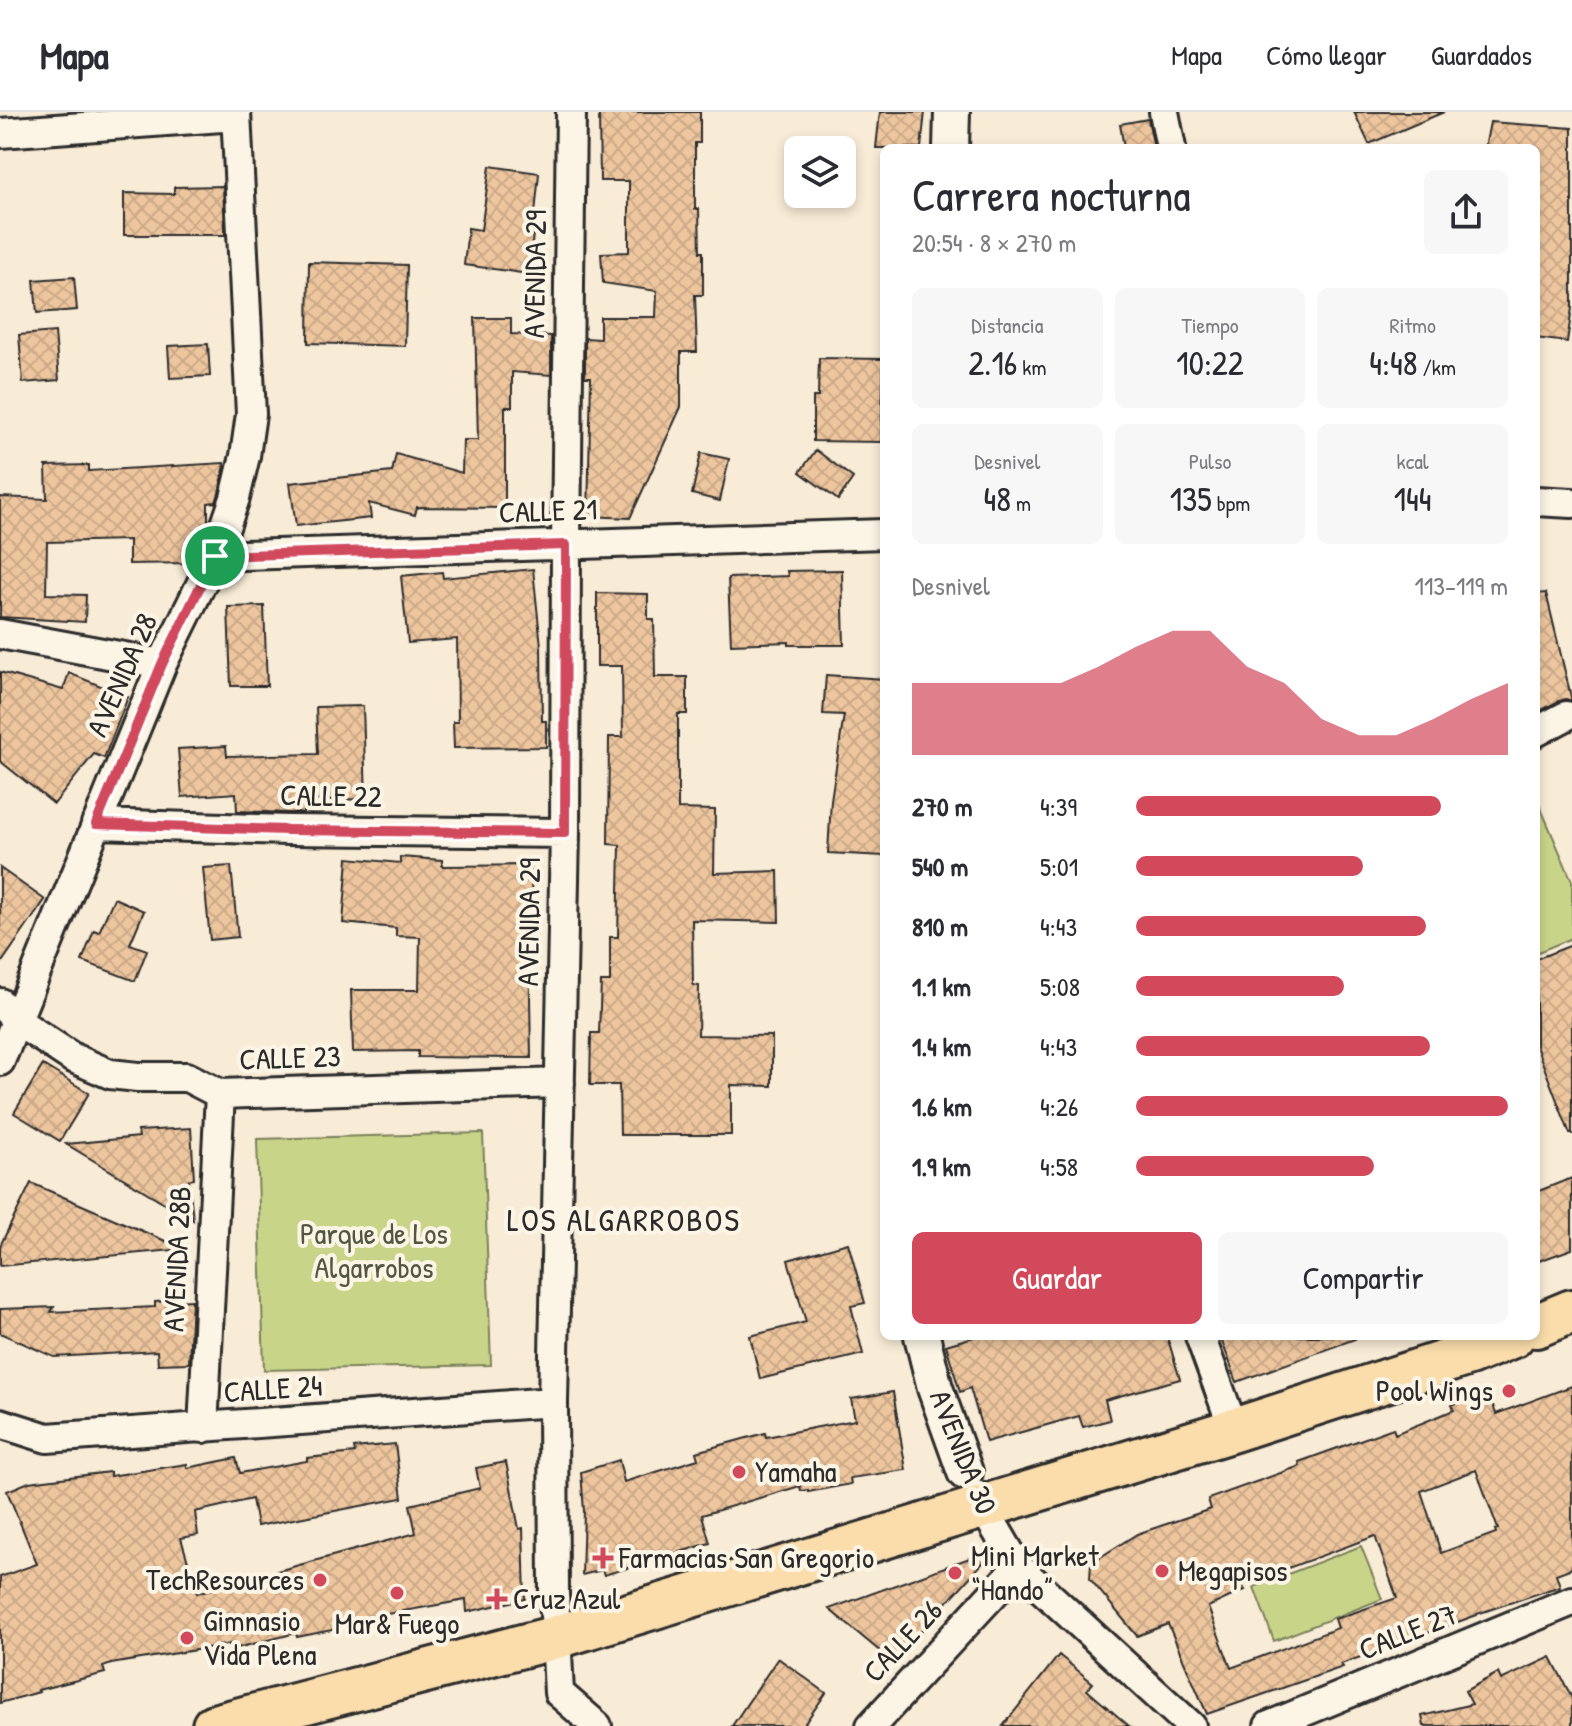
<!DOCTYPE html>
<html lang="es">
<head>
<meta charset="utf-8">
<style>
	body { margin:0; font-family:"Patrick Hand",sans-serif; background:#f7f7f7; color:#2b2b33; height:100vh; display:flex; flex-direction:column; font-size:30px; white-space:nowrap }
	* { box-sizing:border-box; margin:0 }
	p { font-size:26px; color:#7c7c81 }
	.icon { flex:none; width:44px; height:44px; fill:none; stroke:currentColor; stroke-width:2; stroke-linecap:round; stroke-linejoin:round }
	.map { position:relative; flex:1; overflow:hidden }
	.panel { position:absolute; left:880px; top:32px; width:660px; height:1196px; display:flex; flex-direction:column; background:#fff; border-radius:12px; box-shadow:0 4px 12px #0003 }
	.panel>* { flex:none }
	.tools { position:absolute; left:784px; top:24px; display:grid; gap:16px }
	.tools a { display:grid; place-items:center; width:72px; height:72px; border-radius:12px; background:#fff; box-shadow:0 4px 12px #0003; font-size:40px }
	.pin { position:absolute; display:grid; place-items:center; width:68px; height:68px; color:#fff; margin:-34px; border:4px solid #fff; border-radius:50%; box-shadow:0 2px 8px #0007 }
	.round { display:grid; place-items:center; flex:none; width:84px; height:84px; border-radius:12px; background:#f7f7f7 }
	.summary { display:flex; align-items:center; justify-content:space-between; height:136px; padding:0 32px }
	h1 { font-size:44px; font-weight:600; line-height:60px }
	.stats { display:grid; grid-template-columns:repeat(3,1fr); gap:12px; height:136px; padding:8px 32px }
	.stats div { display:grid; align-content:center; border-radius:12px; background:#f7f7f7; text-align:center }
	.stats b { font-size:34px; font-weight:600 }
	.stats small { font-size:22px; font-weight:400 }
	.stats p { font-size:22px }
	.chart { height:224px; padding:16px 32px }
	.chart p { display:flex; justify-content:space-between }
	.chart svg { width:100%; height:144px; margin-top:8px; fill:#d1495b; opacity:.7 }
	.primary-button { display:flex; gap:16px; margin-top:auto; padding:16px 32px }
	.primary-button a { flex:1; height:92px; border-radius:12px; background:#d1495b; color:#fff; font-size:32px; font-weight:600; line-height:92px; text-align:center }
	.primary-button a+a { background:#f7f7f7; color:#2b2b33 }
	ul { padding:0 32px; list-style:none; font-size:26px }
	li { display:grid; grid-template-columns:128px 96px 1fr; align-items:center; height:60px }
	li i { height:20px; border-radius:10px; background:#d1495b }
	header { display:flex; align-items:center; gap:48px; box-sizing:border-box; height:112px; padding:0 40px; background:#fff; border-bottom:2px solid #e1e1e2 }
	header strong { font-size:38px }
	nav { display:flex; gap:44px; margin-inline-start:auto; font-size:28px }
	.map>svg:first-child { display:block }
	.park { fill:#c8d589; stroke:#7a805a; stroke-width:2 }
	.building { fill:url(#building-cross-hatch); stroke:#2b2b2b; stroke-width:2; fill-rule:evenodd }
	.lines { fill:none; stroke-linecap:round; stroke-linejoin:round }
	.minor-casing { stroke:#2b2b2b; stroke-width:34 }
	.tertiary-casing { stroke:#2b2b2b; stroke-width:40 }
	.primary-casing { stroke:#2b2b2b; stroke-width:48 }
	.minor { stroke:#fcf5e5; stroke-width:28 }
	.tertiary { stroke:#fcf5e5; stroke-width:34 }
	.primary { stroke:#faddab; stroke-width:42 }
	.route-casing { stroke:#fff; stroke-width:16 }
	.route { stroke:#d1495b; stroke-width:10 }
	.poi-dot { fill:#d1495b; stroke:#fcf5e5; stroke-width:3 }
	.labels { text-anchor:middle; stroke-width:8; stroke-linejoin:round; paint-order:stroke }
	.street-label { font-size:30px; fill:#2b2b2b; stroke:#fcf5e5 }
	.park-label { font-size:30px; fill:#525642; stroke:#fcf5e5 }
	.poi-label { font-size:30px; fill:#2b2b2b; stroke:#fcf5e5; text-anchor:start }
	.neighbourhood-label { font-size:32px; letter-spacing:2px; fill:#2b2b2b; stroke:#fcf5e5 }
</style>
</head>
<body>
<header>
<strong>Mapa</strong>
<nav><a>Mapa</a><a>Cómo llegar</a><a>Guardados</a></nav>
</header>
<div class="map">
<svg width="1572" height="1614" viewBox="0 0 1572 1614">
	<defs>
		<pattern id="building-cross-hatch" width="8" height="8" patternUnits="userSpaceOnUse" patternTransform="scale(2)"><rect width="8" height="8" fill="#eec69e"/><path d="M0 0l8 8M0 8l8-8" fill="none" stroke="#ca8"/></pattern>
	</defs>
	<rect width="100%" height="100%" fill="#f9ecd7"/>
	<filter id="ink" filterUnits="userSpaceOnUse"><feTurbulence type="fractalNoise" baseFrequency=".0125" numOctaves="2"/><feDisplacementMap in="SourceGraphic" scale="16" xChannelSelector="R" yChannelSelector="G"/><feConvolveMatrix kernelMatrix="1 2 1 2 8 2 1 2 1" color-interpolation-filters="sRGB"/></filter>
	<g filter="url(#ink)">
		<path class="park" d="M 1536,685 L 1572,769 L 1572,826 L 1536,841 Z
			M 483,1021 L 491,1253 L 264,1258 L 257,1027 Z
			M 1361,1434 L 1382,1487 L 1274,1529 L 1254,1475 Z"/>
		<path class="building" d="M 599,0 L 700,0 L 700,31 L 695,31 L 695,97 L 699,97 L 700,140 L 703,140 L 703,183 L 695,183 L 697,240 L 681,240 L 681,295 L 630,406 L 588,404 L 591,265 L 585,265 L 585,226 L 600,227 L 600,205 L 656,205 L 657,179 L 603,171 L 601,141 L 629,140 L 629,69 L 600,69 Z
			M 880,0 L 925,0 L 921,36 L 876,36 Z
			M 1354,0 L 1444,0 L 1369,32 Z
			M 1148,7 L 1154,36 L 1124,36 L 1120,12 Z
			M 1490,10 L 1572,16 L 1572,196 L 1567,230 L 1536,226 L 1536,36 L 1485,36 Z
			M 490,54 L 539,61 L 529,162 L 464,153 L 468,116 L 481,118 Z
			M 223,74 L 225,123 L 124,123 L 124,81 L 174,82 L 174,75 Z
			M 309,150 L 407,153 L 405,234 L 308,231 Z
			M 74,165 L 77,198 L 37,201 L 34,168 Z
			M 475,206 L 511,206 L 511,222 L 551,224 L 551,263 L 512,260 L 512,295 L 505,295 L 505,396 L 417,395 L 415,403 L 369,391 L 371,406 L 296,414 L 290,371 L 392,360 L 396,342 L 462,361 L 463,328 L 478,328 Z
			M 55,220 L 59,268 L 23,271 L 19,223 Z
			M 208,232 L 210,264 L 170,266 L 168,234 Z
			M 819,246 L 884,247 L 881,330 L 813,329 L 813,285 L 818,285 Z
			M 816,338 L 853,366 L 838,388 L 800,360 Z
			M 701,341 L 729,347 L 720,389 L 692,382 Z
			M 224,351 L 224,357 L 219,381 L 216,390 L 208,391 L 208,412 L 193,451 L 129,452 L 129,428 L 47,430 L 46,482 L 86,483 L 85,510 L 0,505 L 0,385 L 47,387 L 46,354 L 89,353 L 89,359 Z
			M 533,457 L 541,534 L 542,609 L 546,609 L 546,635 L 454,636 L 453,610 L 458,610 L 457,527 L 408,531 L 401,464 L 442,460 L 443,466 Z
			M 842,458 L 844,533 L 789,533 L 789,530 L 731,532 L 728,466 L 788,464 L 787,459 Z
			M 597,481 L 648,482 L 648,507 L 654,507 L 655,565 L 687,565 L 687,602 L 678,602 L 678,697 L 715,698 L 714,761 L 778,759 L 779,810 L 692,808 L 693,873 L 699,874 L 698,923 L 772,924 L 772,974 L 731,973 L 731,1023 L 620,1023 L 619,973 L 590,973 L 591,921 L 599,921 L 601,870 L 610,870 L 610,825 L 618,825 L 620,733 L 608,732 L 609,625 L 623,625 L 622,554 L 597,554 Z
			M 1546,481 L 1572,589 L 1566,587 L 1559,589 L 1536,601 L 1536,482 Z
			M 264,494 L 267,574 L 231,574 L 228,495 Z
			M 0,560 L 63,578 L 69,561 L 128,585 L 104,646 L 94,642 L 54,692 L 0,649 Z
			M 826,563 L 884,567 L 884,744 L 828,741 L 831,688 L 844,603 L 823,602 Z
			M 363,594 L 366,687 L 303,689 L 303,701 L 288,701 L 237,699 L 236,681 L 182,685 L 178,637 L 226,634 L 227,644 L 318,642 L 316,595 Z
			M 400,745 L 442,748 L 442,754 L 531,753 L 532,824 L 529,824 L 531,946 L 418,945 L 418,939 L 353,940 L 351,878 L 419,878 L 420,825 L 396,824 L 396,816 L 343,811 L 348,746 L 400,751 Z
			M 231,754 L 238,825 L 210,828 L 203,756 Z
			M 0,756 L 45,788 L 0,853 Z
			M 114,786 L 144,799 L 130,832 L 147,838 L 135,869 L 82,849 L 94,818 L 99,820 Z
			M 1572,833 L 1572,1022 L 1570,1022 L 1536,934 L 1536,847 Z
			M 43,953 L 89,981 L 60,1029 L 14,1001 Z
			M 191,1016 L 194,1067 L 189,1068 L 193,1108 L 66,1032 L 139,1025 L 138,1019 Z
			M 1572,1066 L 1572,1137 L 1536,1150 L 1536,1080 Z
			M 31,1071 L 184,1137 L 0,1154 L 0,1134 Z
			M 848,1131 L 865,1191 L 851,1194 L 863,1242 L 760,1267 L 750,1224 L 806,1210 L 788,1148 Z
			M 192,1188 L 189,1251 L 158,1252 L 157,1239 L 54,1245 L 0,1221 L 0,1197 L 54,1195 L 51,1200 L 155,1195 L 155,1190 Z
			M 977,1224 L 1167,1224 L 1180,1267 L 1105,1288 L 1110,1308 L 1083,1315 L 1079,1304 L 986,1330 L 970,1276 L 960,1280 L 946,1233 Z
			M 1220,1224 L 1354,1224 L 1355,1227 L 1237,1270 Z
			M 1572,1274 L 1572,1456 L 1556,1462 L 1560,1474 L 1477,1502 L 1477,1503 L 1341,1552 L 1343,1555 L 1207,1602 L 1168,1512 L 1137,1524 L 1090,1467 L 1091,1451 L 1137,1422 L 1211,1397 L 1208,1387 L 1300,1354 L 1299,1350 L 1393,1316 L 1395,1322 L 1454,1298 L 1452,1293 L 1488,1279 L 1496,1302 ZM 1476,1358 L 1498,1417 L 1495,1418 L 1496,1421 L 1441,1441 L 1421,1379 ZM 1375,1424 L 1397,1486 L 1335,1507 L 1338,1516 L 1231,1556 L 1208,1495 L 1245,1478 L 1242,1473 Z
			M 893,1280 L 906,1358 L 850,1366 L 851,1372 L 808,1380 L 808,1378 L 801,1379 L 800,1374 L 702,1403 L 710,1431 L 604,1463 L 602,1458 L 582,1463 L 584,1399 L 581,1360 L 619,1348 L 624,1370 L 698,1347 L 696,1340 L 765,1321 L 766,1325 L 855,1308 L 851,1287 Z
			M 395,1332 L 402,1386 L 257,1414 L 252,1387 L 195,1400 L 198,1423 L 181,1426 L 197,1481 L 416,1421 L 410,1393 L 480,1376 L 476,1356 L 506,1350 L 519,1417 L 523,1416 L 525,1487 L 467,1500 L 466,1488 L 336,1511 L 337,1517 L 297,1525 L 296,1521 L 233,1537 L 232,1532 L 111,1552 L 103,1555 L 105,1561 L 38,1578 L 39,1580 L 0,1591 L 0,1465 L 37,1452 L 7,1379 L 29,1370 L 110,1360 L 110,1364 L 187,1352 L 187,1356 L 236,1346 L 240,1361 L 307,1349 L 307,1346 L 355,1341 L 354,1336 Z
			M 989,1439 L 991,1442 L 893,1550 L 829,1497 Z
			M 1059,1543 L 1093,1571 L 1087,1578 L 1129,1614 L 1003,1614 Z
			M 1551,1545 L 1572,1586 L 1572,1614 L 1424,1614 L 1422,1604 L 1472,1592 L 1465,1579 L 1498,1561 L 1501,1568 Z
			M 778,1546 L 826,1581 L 803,1614 L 732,1614 Z"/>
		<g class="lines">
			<defs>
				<path id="minor" d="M 571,0 L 566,433 L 565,721 L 553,1290 L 554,1482 L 559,1581 L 597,1614
					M 1164,0 L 1171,36
					M 0,21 L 236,4
					M 1536,389 L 1572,391
					M 215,444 L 884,422
					M 0,522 L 162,552
					M 1536,620 L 1566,604
					M 96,712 L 288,718 L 565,721
					M 0,891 L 17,909 L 73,946 L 110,962 L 138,965 L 187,965 L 220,982 L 560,971
					M 0,949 L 162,552 L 215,444 L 235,386 L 245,344 L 251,302 L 236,0
					M 1200,1224 L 1234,1318
					M 0,1311 L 47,1326 L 553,1290
					M 203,1316 L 220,982
					M 976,1383 L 1018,1455 L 1191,1614
					M 871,1614 L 1018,1455
					M 1269,1614 L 1572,1489"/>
				<path id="tertiary" d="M 951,36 L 952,0
					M 922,1224 L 935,1276 L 965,1360"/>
				<path id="primary" d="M 1536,1214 L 1572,1199
					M 214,1614 L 557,1525 L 1234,1318 L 1469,1242 L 1513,1224"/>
			</defs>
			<use href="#minor" class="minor-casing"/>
			<use href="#tertiary" class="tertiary-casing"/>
			<use href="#primary" class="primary-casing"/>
			<use href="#minor" class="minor"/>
			<use href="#tertiary" class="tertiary"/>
			<use href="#primary" class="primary"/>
		</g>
	</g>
	<g class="lines" filter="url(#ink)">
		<defs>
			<path id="route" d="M 566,433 L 565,721 L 288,718 L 96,712 L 162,552 L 215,444 Z"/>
		</defs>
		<use href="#route" class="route-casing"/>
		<use href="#route" class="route"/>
	</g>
	<g class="poi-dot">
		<circle cx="1509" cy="1279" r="8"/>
		<circle cx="739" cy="1360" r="8"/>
		<path d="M599 1434h8v8h8v8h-8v8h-8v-8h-8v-8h8z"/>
		<circle cx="1162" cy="1459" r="8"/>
		<circle cx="955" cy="1461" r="8"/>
		<circle cx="320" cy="1468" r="8"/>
		<circle cx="397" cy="1481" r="8"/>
		<path d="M493 1475h8v8h8v8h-8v8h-8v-8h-8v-8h8z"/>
		<circle cx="187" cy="1526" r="8"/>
	</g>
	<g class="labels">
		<g class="street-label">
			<text transform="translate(535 162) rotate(-89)" y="10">AVENIDA 29</text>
			<text transform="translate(548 399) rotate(-2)" y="10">CALLE 21</text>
			<text transform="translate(122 563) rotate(-66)" y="10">AVENIDA 28</text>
			<text transform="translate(331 684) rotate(1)" y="10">CALLE 22</text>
			<text transform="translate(529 810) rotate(-89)" y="10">AVENIDA 29</text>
			<text transform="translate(290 946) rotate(-2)" y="10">CALLE 23</text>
			<text transform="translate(177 1147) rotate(-87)" y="10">AVENIDA 28B</text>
			<text transform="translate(273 1277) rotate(-4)" y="10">CALLE 24</text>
			<text transform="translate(963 1340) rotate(68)" y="10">AVENIDA 30</text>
			<text transform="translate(1408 1520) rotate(-22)" y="10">CALLE 27</text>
			<text transform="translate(903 1529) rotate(-47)" y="10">CALLE 26</text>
		</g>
		<g class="park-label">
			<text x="374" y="1132">Parque de Los<tspan x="374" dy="34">Algarrobos</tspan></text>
		</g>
		<g class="poi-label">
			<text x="1493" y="1289" text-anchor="end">Pool Wings</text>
			<text x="755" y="1370">Yamaha</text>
			<text x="971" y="1454">Mini Market<tspan x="971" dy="34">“Hando”</tspan></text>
			<text x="619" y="1456">Farmacias San Gregorio</text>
			<text x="1178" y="1469">Megapisos</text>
			<text x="304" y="1478" text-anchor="end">TechResources</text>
			<text x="513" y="1497">Cruz Azul</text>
			<text x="203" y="1519">Gimnasio<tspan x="203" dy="34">Vida Plena</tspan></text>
			<text x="397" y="1522" text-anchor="middle">Mar&amp; Fuego</text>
		</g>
		<g class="neighbourhood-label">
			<text x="624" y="1119">LOS ALGARROBOS</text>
		</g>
	</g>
</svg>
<div class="tools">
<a><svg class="icon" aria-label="layers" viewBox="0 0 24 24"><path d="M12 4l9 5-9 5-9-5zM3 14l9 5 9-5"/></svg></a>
</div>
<div class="pin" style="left:215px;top:444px;background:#1e9e55"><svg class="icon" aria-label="arrive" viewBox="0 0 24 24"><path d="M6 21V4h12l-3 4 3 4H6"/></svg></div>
<section class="panel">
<div class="summary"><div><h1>Carrera nocturna</h1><p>20:54 · 8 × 270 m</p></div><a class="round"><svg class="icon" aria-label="share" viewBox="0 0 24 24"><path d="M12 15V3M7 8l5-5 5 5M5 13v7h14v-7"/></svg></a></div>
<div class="stats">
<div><p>Distancia</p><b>2.16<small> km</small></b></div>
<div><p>Tiempo</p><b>10:22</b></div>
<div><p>Ritmo</p><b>4:48<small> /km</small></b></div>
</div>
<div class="stats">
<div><p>Desnivel</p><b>48<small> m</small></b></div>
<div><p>Pulso</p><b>135<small> bpm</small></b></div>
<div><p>kcal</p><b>144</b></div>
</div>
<div class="chart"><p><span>Desnivel</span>113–119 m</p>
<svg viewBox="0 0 160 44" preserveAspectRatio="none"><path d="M0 44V22L10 22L20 22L30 22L40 22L50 17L60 11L70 6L80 6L90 17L100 22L110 33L120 38L130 38L140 33L150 27L160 22V44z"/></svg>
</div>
<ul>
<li><b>270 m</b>4:39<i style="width:82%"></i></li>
<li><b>540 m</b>5:01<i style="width:61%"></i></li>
<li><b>810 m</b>4:43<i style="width:78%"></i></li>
<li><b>1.1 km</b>5:08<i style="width:56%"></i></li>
<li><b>1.4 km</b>4:43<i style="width:79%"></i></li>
<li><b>1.6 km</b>4:26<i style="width:100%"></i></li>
<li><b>1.9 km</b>4:58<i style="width:64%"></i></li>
</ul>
<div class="primary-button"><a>Guardar</a><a>Compartir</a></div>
</section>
</div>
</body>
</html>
